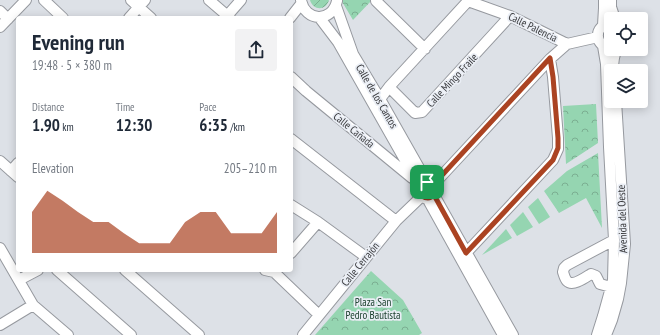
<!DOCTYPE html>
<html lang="en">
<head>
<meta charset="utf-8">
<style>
	body { margin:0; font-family:"PT Sans Narrow",sans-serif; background:#f2f2f3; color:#1f2937; height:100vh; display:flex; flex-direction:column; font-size:15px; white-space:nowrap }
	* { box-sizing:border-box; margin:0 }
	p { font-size:13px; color:#747a83 }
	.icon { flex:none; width:22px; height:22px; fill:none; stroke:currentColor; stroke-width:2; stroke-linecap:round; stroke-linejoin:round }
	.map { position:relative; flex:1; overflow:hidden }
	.panel { position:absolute; left:16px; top:16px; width:277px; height:256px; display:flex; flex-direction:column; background:#fff; border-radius:4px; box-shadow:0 2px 10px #0003 }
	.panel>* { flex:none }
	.tools { position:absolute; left:604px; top:12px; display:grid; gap:8px }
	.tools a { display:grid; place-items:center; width:44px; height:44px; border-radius:4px; background:#fff; box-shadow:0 2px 10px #0003; font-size:20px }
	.pin { position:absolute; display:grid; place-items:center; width:34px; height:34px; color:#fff; margin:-17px; border-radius:8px; box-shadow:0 2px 6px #0006 }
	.round { display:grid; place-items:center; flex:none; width:42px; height:42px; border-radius:4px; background:#f2f2f3 }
	.summary { display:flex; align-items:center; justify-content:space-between; height:68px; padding:0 16px }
	h1 { font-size:22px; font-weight:700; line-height:30px }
	.figures { display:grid; grid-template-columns:repeat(3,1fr); gap:6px; height:68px; padding:4px 16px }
	.figures div { display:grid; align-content:center }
	.figures b { font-size:17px; font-weight:700 }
	.figures small { font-size:11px; font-weight:400 }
	.figures p { font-size:11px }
	.chart { height:112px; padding:8px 16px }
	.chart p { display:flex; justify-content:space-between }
	.chart svg { width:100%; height:72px; margin-top:4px; fill:#ab4322; opacity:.7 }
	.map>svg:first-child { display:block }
	.grass { fill:#95d5b1 }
	.park { fill:url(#park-crowns) }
	.garden { fill:url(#garden-furrows) }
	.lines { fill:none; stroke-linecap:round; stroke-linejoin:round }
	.street-casing { stroke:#96999f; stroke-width:12 }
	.street { stroke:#fff; stroke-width:10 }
	.route-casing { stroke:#fff; stroke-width:8 }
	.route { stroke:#ab4322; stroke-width:5 }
	.labels { text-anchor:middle; stroke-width:3.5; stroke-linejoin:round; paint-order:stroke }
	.street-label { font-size:11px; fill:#38393c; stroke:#eaeef5 }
	.park-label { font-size:11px; fill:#153b28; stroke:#eaeef5 }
</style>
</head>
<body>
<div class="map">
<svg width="660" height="335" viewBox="0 0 660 335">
	<defs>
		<pattern id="park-crowns" width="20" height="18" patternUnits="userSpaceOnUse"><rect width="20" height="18" fill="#95d5b1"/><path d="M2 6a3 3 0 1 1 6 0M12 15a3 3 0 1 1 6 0" fill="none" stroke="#7bae91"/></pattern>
		<pattern id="garden-furrows" width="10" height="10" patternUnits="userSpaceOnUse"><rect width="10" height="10" fill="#95d5b1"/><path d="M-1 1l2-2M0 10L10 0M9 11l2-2" fill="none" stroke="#7bae91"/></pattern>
	</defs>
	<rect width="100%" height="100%" fill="#dde1e7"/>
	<path class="grass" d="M 538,198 L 550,217 L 539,224 L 528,207 Z
		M 523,212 L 533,227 L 517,236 L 510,225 Z
		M 506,229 L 512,238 L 482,255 Z"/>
	<path class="park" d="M 341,0 L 372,0 L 353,20 Z
		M 596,104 L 598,143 L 566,164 L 563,106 Z
		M 598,153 L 602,228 L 586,198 L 559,213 L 544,191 L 567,171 Z
		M 371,271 L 403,300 L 422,333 L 419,335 L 315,335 Z"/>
	<path class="garden" d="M 310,0 L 329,0 C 326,11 313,11 310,0 Z"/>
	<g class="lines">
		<defs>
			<path id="street" d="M 44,0 L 63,18
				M 131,0 L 151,18
				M 209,0 L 230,18
				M 301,0 C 305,22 332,23 337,1
				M 611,0 L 611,7 L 615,19
				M 376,1 L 425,49
				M 336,6 L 353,54 L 380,99 L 427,182
				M 0,11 L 8,19
				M 227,16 L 241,0
				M 319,17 L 338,42 L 418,183 C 420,186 418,191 421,195 C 426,203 439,196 433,185 L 427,182 L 419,186
				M 129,18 L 145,0
				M 290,18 L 301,4
				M 611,23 C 593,25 594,47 611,48
				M 603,25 L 604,8 L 604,0
				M 0,27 L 26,0
				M 613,71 C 613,63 613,56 617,49
				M 291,77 L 306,91 L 412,178
				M 389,87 L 415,113 L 422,112 L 510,16
				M 380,99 L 389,87 L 468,1 L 510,16 L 567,44 L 598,37
				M 291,139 L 396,221
				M 0,161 L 18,177
				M 11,171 L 18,163
				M 433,185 L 550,59 L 567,44
				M 434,195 L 513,335
				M 427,198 L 503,335
				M 291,205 L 318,222 L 366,257
				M 0,248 L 33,305 L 68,335
				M 291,253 L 318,222
				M 466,253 L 553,160 L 558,149 L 558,138 L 553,77 L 550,59
				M 57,270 L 131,335
				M 125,270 L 199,335
				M 265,270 L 274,272 L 319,315
				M 19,280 L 38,270
				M 611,287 L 600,284 L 596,276 L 591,274 C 586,277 573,287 567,281 C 565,279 564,275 563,272 L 564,268 L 567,265 L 614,240
				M 0,325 L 33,305
				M 303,335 L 396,221 L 422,196
				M 597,335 L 603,316 L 613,280 L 614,240 L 609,147 L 606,64 L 603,46
				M 606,335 L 612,320 L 618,299 L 621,283 L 625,244 L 616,101"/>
		</defs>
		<use href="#street" class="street-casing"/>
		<use href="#street" class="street"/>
	</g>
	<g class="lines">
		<defs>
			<path id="route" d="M 550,58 L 553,77 L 558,138 L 558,148 L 553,160 L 466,253 L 434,195 C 430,199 427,199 422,196 L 419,190 L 419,186 L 427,182 L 433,185 Z"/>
		</defs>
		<use href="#route" class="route-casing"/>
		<use href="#route" class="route"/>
	</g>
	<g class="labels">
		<g class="street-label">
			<text transform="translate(533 27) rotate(26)" y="4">Calle Palencia</text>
			<text transform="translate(452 80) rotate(-47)" y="4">Calle Mingo Fraile</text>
			<text transform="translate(377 96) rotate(60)" y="4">Calle de los Cantos</text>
			<text transform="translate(354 130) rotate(39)" y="4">Calle Cañada</text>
			<text transform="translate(622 219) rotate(-92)" y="4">Avenida del Oeste</text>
			<text transform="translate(360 264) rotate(-51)" y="4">Calle Cerrajón</text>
		</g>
		<g class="park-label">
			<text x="373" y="306">Plaza San<tspan x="373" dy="13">Pedro Bautista</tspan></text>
		</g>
	</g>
</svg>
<div class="tools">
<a><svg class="icon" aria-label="locate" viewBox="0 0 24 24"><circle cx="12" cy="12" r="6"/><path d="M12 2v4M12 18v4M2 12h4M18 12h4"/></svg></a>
<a><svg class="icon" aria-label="layers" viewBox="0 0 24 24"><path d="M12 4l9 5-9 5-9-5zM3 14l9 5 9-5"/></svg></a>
</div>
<div class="pin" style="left:427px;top:182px;background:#1e9e55"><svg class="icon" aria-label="arrive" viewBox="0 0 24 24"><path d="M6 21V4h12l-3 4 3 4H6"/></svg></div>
<section class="panel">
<div class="summary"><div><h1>Evening run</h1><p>19:48 · 5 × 380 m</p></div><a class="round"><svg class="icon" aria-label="share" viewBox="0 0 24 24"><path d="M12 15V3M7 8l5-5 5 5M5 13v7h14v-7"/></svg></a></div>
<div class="figures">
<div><p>Distance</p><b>1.90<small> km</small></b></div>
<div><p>Time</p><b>12:30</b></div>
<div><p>Pace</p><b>6:35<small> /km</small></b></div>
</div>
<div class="chart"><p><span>Elevation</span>205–210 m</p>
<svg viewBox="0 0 160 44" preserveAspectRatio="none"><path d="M0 44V19L10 6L20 12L30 19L40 25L50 25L60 32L70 38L80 38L90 38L100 25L110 19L120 19L130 32L140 32L150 32L160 19V44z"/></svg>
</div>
</section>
</div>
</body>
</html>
